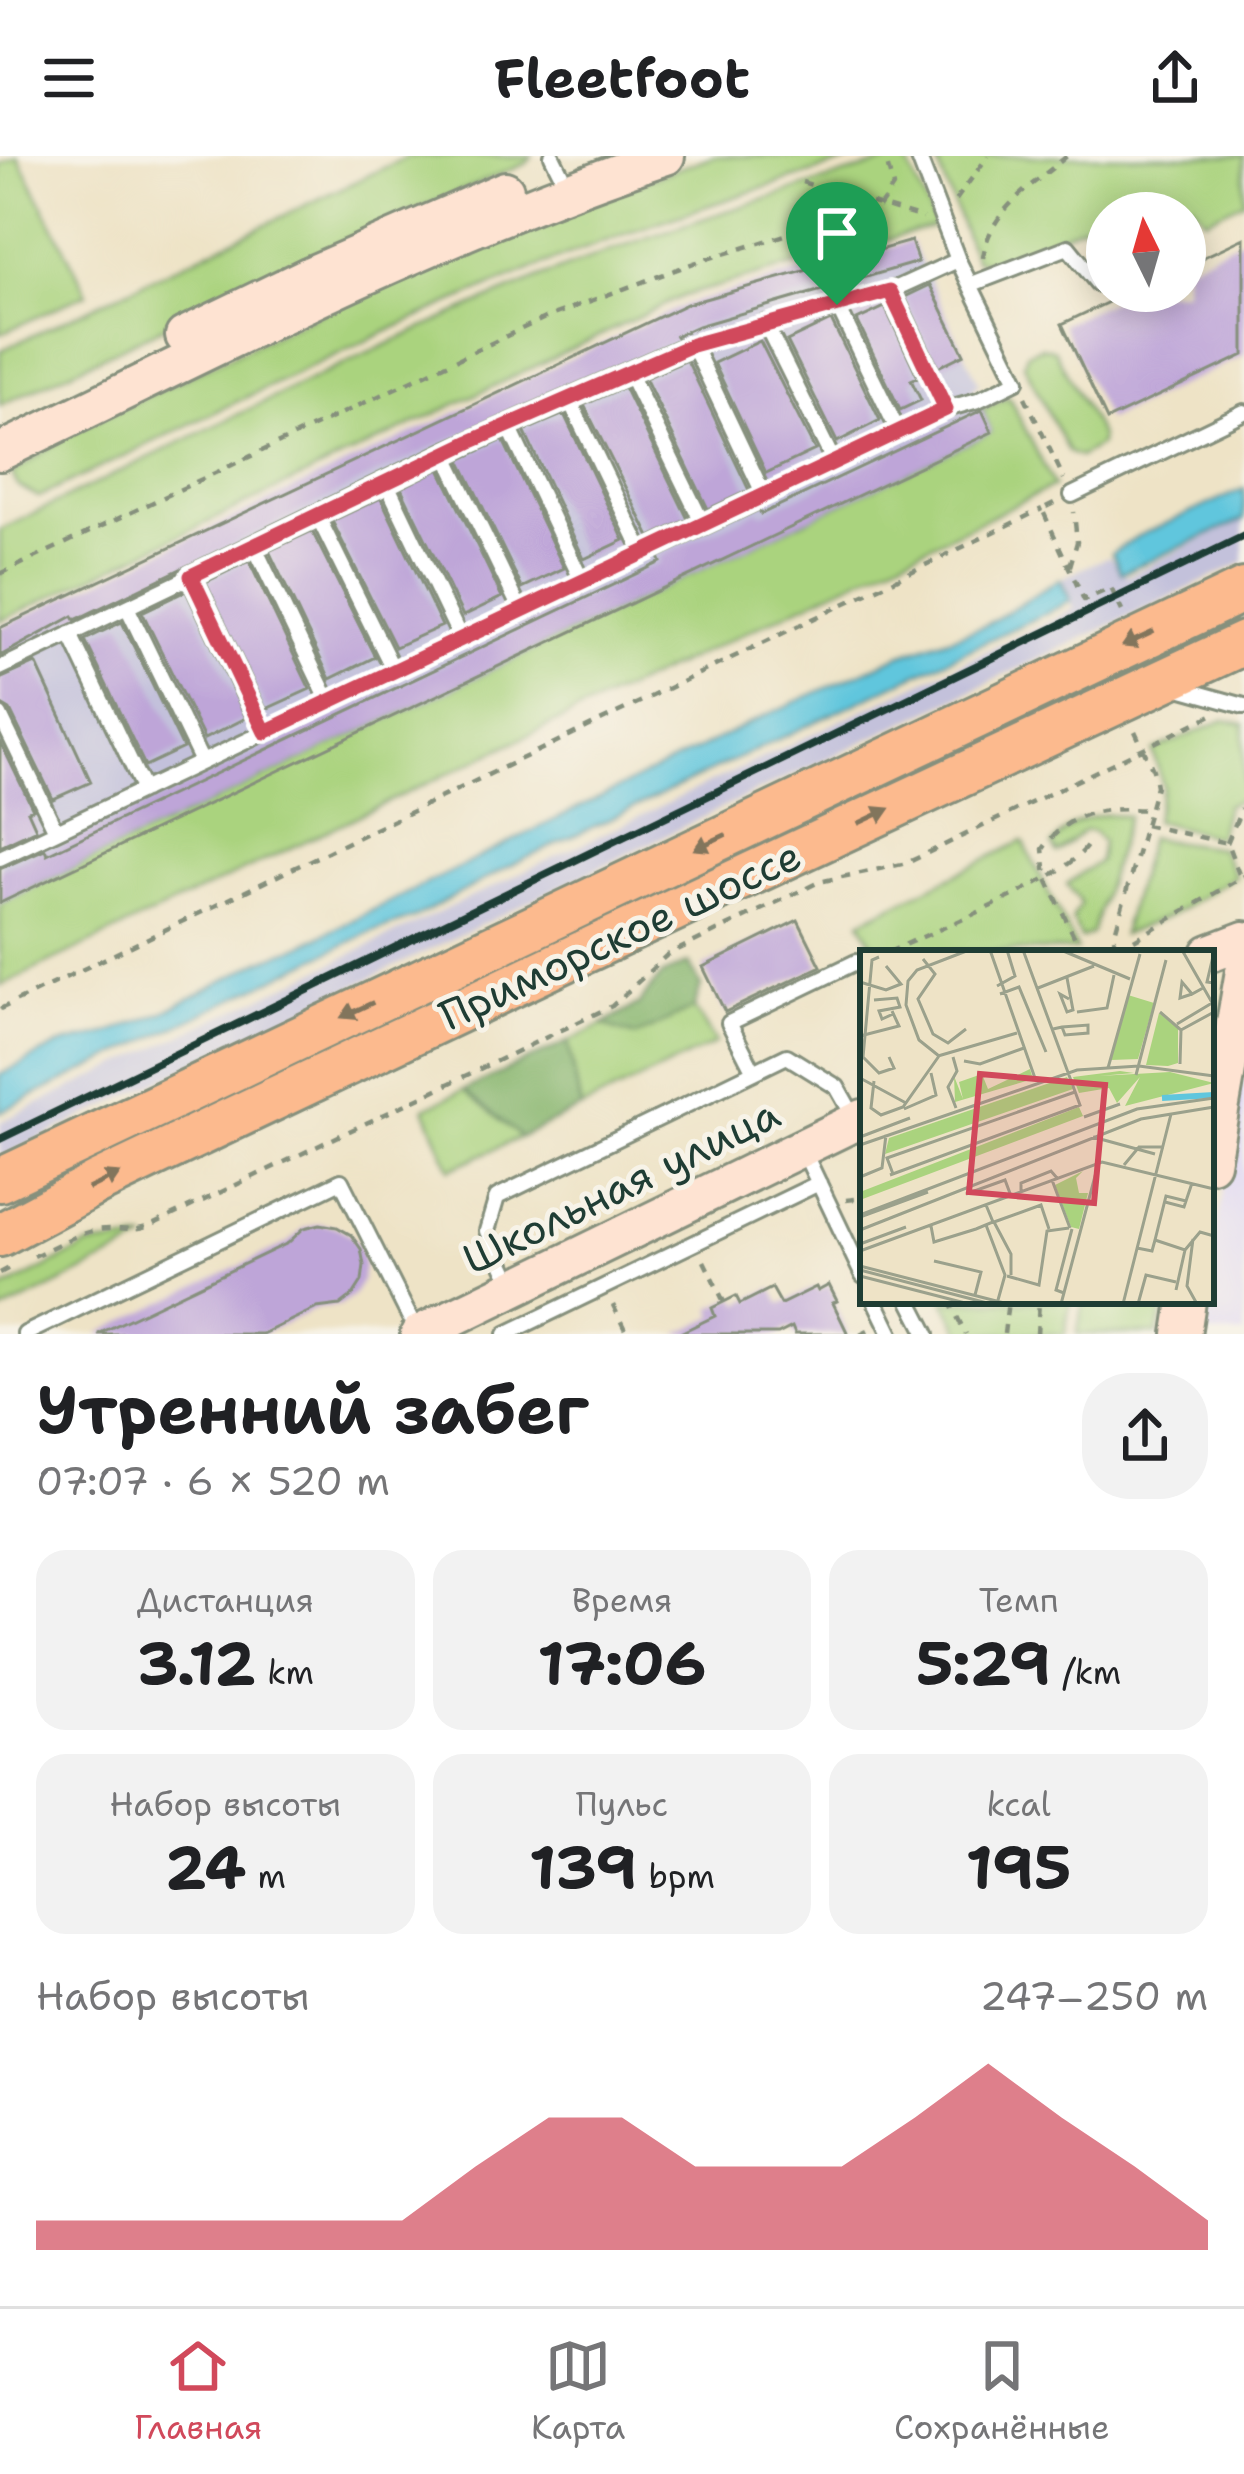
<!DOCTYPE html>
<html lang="ru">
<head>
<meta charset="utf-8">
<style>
	body { margin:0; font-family:"Shantell Sans",sans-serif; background:#f2f2f2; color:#202124; height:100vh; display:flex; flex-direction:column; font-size:45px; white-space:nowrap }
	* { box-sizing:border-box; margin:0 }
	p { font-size:39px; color:#757577 }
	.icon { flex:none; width:66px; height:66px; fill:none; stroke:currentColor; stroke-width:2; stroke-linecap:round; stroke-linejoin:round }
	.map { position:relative; height:1178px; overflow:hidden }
	.details { display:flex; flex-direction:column; background:#fff; flex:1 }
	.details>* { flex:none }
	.needle { width:78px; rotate:355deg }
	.controls { position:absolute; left:1086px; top:36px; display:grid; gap:24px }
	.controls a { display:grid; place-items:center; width:120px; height:120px; border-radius:50%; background:#fff; box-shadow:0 6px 30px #0003; font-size:60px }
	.pin { position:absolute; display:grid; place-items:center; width:102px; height:102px; color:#fff; margin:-123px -51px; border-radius:50% 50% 50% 0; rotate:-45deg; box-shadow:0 0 12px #0007 }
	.pin .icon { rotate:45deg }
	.round { display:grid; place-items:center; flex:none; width:126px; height:126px; border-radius:48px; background:#f2f2f2 }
	.summary { display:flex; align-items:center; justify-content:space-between; height:204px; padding:0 36px }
	h1 { font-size:66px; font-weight:700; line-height:90px }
	.figures { display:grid; grid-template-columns:repeat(3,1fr); gap:18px; height:204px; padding:12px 36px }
	.figures div { display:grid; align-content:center; border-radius:30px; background:#f2f2f2; text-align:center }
	.figures b { font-size:60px; font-weight:700 }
	.figures small { font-size:33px; font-weight:400 }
	.figures p { font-size:33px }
	.chart { height:336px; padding:24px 36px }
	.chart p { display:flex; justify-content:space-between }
	.chart svg { width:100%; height:216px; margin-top:12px; fill:#d1495b; opacity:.7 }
	header { display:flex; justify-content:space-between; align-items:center; height:156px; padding:0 36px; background:#fff; font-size:54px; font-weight:700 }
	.tabs { display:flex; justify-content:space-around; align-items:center; height:168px; border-top:3px solid #e0e0e0; background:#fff; font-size:33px; color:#757577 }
	.tabs a { display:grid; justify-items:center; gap:6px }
	.tabs .active { color:#d1495b }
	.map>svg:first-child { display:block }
	.built { fill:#ded5f5 }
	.industrial { fill:#c3c1db }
	.green { fill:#aad37e; stroke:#648859; stroke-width:3 }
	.forest { fill:#87b56d; stroke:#537950; stroke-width:3 }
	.water { fill:#60c6dd; stroke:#408288; stroke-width:3 }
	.building { fill:#bea5d8 }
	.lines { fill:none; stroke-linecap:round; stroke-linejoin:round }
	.lane-casing { stroke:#86907d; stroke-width:20 }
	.secondary-casing { stroke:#86907d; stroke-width:42 }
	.primary-casing { stroke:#86907d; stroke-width:48 }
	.path { stroke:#86907d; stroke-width:4.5; stroke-dasharray:9 9; stroke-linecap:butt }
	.lane { stroke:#fff; stroke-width:14 }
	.secondary { stroke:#fee3d2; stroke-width:36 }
	.primary { stroke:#fcba8e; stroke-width:42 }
	.rail { stroke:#1f3d34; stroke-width:8 }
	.oneway { fill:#82755c }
	.route-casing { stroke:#fff; stroke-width:24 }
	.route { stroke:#d1495b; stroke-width:15 }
	.labels { text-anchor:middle; stroke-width:10; stroke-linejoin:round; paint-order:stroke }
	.street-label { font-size:42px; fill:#1f3d34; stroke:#f7f3e8 }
	.inset-river { fill:none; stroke:#60c6dd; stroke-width:6 }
	.inset-road { fill:none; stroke:#9ba18c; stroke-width:3 }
	.view { fill:#d1495b; fill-opacity:0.15; stroke:#d1495b; stroke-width:6 }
	.inset-edge { fill:none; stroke:#1f3d34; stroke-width:6 }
</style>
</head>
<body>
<header><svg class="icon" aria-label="menu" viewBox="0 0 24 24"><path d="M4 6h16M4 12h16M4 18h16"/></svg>Fleetfoot<svg class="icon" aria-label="share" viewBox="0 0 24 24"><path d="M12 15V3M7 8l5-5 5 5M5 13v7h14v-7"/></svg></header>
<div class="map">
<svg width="1244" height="1178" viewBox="0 0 1244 1178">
	<rect width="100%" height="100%" fill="#f7f3e8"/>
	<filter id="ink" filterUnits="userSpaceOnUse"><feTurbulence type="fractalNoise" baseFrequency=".00833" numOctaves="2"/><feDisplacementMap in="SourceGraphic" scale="24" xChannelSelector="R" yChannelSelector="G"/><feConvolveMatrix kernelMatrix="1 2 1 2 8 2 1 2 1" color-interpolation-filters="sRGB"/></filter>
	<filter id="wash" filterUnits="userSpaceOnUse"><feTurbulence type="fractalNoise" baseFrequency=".004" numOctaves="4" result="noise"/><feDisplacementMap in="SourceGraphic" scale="48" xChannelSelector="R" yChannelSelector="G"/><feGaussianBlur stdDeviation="2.7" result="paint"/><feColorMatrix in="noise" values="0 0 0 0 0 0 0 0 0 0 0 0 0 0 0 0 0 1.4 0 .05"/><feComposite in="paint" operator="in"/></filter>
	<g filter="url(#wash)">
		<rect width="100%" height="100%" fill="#eee3c6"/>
		<path class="built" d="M 1244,908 L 1244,1178 L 1200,1178 L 1205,1145 L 1211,1145 L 1211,1108 Z"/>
		<path class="industrial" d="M 911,85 L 979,227 L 972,232 L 992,276 L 0,747 L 0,472 L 686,148 Z
			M 1244,363 L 1244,406 L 697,664 L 0,1002 L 0,966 L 1074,453 L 1060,423 L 1109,400 L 1127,420 Z"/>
		<path class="green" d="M 18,0 L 87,137 L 0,178 L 0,9 Z
			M 409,0 L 532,0 L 527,7 L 350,82 L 0,249 L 0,195 Z
			M 713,0 L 866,0 C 749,36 632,72 520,118 C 356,185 198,265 39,341 L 18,330 L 12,318 L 70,277 L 370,133 L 584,46 Z
			M 935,0 L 1244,0 L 1244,45 L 1205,63 L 1192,47 L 1169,57 L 1107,57 L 1107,84 L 1098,88 L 1084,68 L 1001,107 L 975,104 Z
			M 905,1 L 936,70 L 683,140 L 0,465 L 0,374 C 173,291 345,203 523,129 C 647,77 777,39 905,1 Z
			M 1041,191 L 1054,193 L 1100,280 L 1100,289 L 1079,301 L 1068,296 L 1024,208 L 1027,197 Z
			M 1009,241 L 1054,330 L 0,830 L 0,747 L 991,276 L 982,253 Z
			M 1224,564 L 1244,568 L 1244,643 L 1226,649 L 1218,681 L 1154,665 L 1163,631 L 1153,595 Z
			M 1105,658 L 1128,660 L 1092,777 L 1081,783 L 1072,763 L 1081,747 L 1067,728 L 1099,705 L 1102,686 L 1094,676 L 1085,674 L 1057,697 L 1052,689 C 1067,669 1080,663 1105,658 Z
			M 1149,682 L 1220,692 L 1235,720 L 1172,759 L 1122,779 Z
			M 1023,685 L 1077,794 L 877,797 L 861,765 Z
			M 694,852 L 716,887 L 581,952 L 568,886 L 602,869 L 636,880 Z
			M 464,934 L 521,981 L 450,1013 L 425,952 Z
			M 147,1084 L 0,1157 L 0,1135 L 88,1090 Z
			M 945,1145 L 1070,1145 L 1065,1178 L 962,1178 Z
			M 1084,1145 L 1164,1145 L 1158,1178 L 1077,1178 Z"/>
		<path class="forest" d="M 689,807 L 701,830 L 694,852 L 636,880 L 602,869 L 639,848 L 661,820 Z
			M 568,886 L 581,952 L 521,981 L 464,934 Z"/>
		<path class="water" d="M 1244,333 L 1244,363 L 1121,417 L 1112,397 L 1138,380 Z
			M 1060,423 L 1071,445 L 506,712 L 416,761 L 366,778 L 0,956 L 0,919 L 57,890 L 110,877 L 162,857 L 263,804 L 296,792 L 769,558 L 900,499 L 984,470 Z"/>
		<g id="blocks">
			<path class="building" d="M 1244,82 L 1244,199 L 1107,264 L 1062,168 L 1132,135 L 1185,135 L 1185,110 Z
				M 911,85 L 918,106 L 698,170 L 676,180 L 678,183 L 441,287 L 75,464 L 73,460 L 0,500 L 0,472 L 687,148 Z
				M 930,129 L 964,198 L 938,211 L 905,141 Z
				M 885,151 L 918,221 L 911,224 L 921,244 L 900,254 L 857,164 Z
				M 831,164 L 880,264 L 837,286 L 787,185 Z
				M 760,185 L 815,294 L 766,317 L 714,207 Z
				M 687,204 L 749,334 L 708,353 L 645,222 Z
				M 624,231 L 688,363 L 650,381 L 584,249 Z
				M 982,254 L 992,276 L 0,747 L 0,713 L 45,693 L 47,698 L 661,406 L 659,401 L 759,354 L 761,358 Z
				M 564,258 L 624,384 L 584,403 L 524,275 Z
				M 503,284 L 564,412 L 522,432 L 460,304 Z
				M 440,313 L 502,441 L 463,460 L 401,332 Z
				M 381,342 L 442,470 L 395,491 L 332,365 Z
				M 312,375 L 375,501 L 330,523 L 269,395 Z
				M 249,405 L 310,533 L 266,553 L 206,426 Z
				M 186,435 L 246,562 L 204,583 L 142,456 Z
				M 122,466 L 183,592 L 145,610 L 85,484 Z
				M 36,507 L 91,626 L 53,643 L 10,554 L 0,548 L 0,523 Z
				M 0,585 L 33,653 L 28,655 L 36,673 L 0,690 Z
				M 798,764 L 821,810 L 725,856 L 703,811 Z
				M 320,1068 L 337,1071 L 351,1079 L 361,1093 L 364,1109 L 362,1125 L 353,1139 L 340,1149 L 317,1152 L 262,1178 L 98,1178 L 288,1087 L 304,1072 Z
				M 829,1129 L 837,1145 L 833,1147 L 848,1178 L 795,1178 L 792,1171 L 778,1178 L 678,1178 L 715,1160 L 712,1152 L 736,1140 L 740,1148 L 772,1132 L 781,1148 L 816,1131 L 818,1135 Z"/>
		</g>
	</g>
	<g filter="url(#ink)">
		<use href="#blocks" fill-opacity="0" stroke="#86907d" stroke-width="3"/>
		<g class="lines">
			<defs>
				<path id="lane" d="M 552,0 L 567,30
					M 972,128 L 1068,91 L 1098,128
					M 890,135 L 946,253
					M 837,149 L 898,275
					M 765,167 L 834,306
					M 693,189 L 764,339
					M 629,216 L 703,368
					M 569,243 L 643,397
					M 508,269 L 582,425
					M 445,298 L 521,455
					M 386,326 L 461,483
					M 1072,339 L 1244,256
					M 317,359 L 394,515
					M 254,390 L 329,546
					M 191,420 L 265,576
					M 127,451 L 202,606
					M 70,478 L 144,634
					M 0,512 L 469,287 L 693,189 L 890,135 L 958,104
					M 1172,530 L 1244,550
					M 0,559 L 56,675
					M 0,702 L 946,253 L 978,244 L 1017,225 L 958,104 L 918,0
					M 754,916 L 729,867 L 856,806
					M 802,992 L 863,1120
					M 512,1128 L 487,1075 L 497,1041 L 787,900 L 837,931 L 855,963
					M 875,1145 L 891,1178
					M 910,1145 L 927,1178
					M 25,1178 L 341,1025 L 418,1178
					M 506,1178 L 819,1027"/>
				<path id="secondary" d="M 184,180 L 310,119 L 505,34
					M 0,296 C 218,191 436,76 666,0
					M 1210,797 L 1244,784
					M 1211,1007 L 1244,815
					M 419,1178 L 863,962
					M 1182,1178 L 1187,1145"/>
				<path id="primary" d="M 0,1024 L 1244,434
					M 0,1079 L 97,1027 L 556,809 L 1244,487"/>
			</defs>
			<use href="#lane" class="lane-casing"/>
			<use href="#secondary" class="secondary-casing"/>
			<use href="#primary" class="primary-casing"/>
			<path class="path" d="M 802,26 L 923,62
				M 956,44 L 988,0
				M 983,102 C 989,54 1032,30 1067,0
				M 1025,241 L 1064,323
				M 1054,347 L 1042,353 L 1084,444 L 1111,432 L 1122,455
				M 1070,410 L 1077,386 L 1074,356
				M 0,418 L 547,161 L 694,107 L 880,50 L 893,31 L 885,0
				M 1135,575 L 1153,614 L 1156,630 L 1114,780 L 1115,795 L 1244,720
				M 1145,669 L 1227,687 L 1240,721
				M 1227,687 L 1242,652
				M 889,796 C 932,775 1064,725 1087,690
				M 1082,797 L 1046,721 L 1043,693 C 1069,654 1105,651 1149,654
				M 0,853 L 1042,353
				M 846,1044 L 863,1042
				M 34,1100 C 54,1091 75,1078 97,1074 C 120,1070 130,1079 154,1068 L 612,850 L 667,799 L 819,726 L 907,707 L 1212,559
				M 704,1105 L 724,1146
				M 0,1117 L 13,1110
				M 949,1145 L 966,1178
				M 613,1149 L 627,1178
				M 860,1178 L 872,1172
				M 1004,1178 L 1008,1145
				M 1037,1178 L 1039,1145"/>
			<use href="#lane" class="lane"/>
			<use href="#secondary" class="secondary"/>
			<use href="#primary" class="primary"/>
			<path class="rail" d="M 0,983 L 1244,380"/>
		</g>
		<defs><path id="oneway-solid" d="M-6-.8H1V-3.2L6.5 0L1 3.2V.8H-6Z" transform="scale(3)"/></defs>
		<g class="oneway">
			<use href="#oneway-solid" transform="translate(1138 483) rotate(155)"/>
			<use href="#oneway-solid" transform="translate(874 660) rotate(-25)"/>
			<use href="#oneway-solid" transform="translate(710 686) rotate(155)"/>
			<use href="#oneway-solid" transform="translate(357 854) rotate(155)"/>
			<use href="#oneway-solid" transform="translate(104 1025) rotate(-26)"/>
		</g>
	</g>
	<g class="lines" filter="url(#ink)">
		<defs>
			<path id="route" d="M 890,135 L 946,253 L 265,576 L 191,420 L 470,286 L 692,189 Z"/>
		</defs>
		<use href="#route" class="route-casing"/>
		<use href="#route" class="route"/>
	</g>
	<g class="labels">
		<g class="street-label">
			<text transform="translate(620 779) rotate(-25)" y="15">Приморское шоссе</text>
			<text transform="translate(621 1030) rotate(-26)" y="15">Школьная улица</text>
		</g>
	</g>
	<g transform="translate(860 794)">
		<rect width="354" height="354" fill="#eee3c6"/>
		<path d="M 268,45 L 294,53 L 278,109 L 251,110 ZM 299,63 L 318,78 L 318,113 L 308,116 L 286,115 ZM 170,119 L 173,129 L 95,152 L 94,126 L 103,149 L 99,132 L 122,124 L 128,139 ZM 260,121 L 274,123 L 239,126 L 310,122 L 354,133 L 265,156 L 280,127 L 257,153 L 249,138 L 219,143 L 213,127 ZM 207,127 L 213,139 L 25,204 L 29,188 ZM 219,157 L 223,166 L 0,250 L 0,242 ZM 223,221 L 216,228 L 219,243 L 228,243 L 219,279 L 211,277 L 195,235 Z" fill="#aad37e"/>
		<path class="inset-river" d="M 302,148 L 354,145"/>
		<path class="inset-road" d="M 130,0 L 176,131M 201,0 L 270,29M 322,0 L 354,56M 354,2 L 347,32 L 354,33M 19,7 L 12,10 L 3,107 L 19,123 L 34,118 L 29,107M 63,9 L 75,24 L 58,49 L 73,84 L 88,93 L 106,79M 207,28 L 213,60 L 207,62 L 200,44 L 209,49M 0,32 L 26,40 L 41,34 L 26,16M 137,36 L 155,26 L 147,0M 178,38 L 234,16M 140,44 L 159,37 L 186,102M 332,44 L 320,48 L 322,32 L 332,44 L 343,38M 14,50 L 37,48 L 40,57 L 19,61 L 22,69 L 33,64M 217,62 L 247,58 L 254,25M 300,62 L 321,80 L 320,114M 317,74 L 352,53M 193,79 L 202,77 L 228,75 L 228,83 L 205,85 L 202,77M 321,80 L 354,62M 0,86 L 39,76 L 32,61M 78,106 L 157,83M 79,106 L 59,90 L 46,55 L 48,31 L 57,20 L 109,0M 93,107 L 97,121 L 88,137 L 96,158M 104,111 L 120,114 L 164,98M 248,118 L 280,4M 276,125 L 306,10M 0,128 L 46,153M 14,131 L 11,158 L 21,165 L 43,157 L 79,106M 44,159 L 76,145 L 71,123M 224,167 L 260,154M 0,187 L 50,168M 233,187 L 295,204M 0,195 L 217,120 L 279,116 L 354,126M 264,215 L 279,197 L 304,197M 33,224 L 27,208 L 215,142M 30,225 L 220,155 L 163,0M 0,227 L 22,218 L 26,185M 192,230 L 210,278M 161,242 L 161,233 L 191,221 L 197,228M 106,244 L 145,230 L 151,246M 305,252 L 324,257 L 332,233M 0,265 L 277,159 L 354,148M 0,267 L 68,242M 134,272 L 181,255 L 189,279M 134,272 L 151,304 L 151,325M 126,275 L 145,325 L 138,350M 71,276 L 74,292 L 116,279 L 133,272 L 126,255M 0,280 L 281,169 L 354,157M 333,289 L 327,336 L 337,354M 295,290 L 306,246 L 326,251M 0,294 L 46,277M 277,298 L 292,301 L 295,290 L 325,300 L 340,282 L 354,286M 0,301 L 242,212 L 354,239M 74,311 L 121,322 L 115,345M 0,316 L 148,354M 0,320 L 131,354M 0,326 L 109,354M 147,326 L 179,335 L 187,281 L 209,278M 316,340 L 325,300M 204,343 L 196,340 L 212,279M 201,354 L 238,215M 263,354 L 311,164M 278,354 L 286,325 L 316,332"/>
		<path class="view" d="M 120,124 L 245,135 L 234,253 L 109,242 Z"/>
		<rect width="354" height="354" class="inset-edge"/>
	</g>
</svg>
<div class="controls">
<a><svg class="needle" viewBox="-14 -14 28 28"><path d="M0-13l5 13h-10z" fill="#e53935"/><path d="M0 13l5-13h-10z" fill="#757577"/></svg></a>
</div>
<div class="pin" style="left:837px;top:149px;background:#1e9e55"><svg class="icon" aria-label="arrive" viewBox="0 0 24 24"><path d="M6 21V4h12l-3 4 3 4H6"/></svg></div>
</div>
<section class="details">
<div class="summary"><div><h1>Утренний забег</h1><p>07:07 · 6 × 520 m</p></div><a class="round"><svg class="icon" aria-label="share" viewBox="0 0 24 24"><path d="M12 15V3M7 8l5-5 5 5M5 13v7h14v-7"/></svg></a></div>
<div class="figures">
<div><p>Дистанция</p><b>3.12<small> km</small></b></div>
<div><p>Время</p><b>17:06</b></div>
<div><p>Темп</p><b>5:29<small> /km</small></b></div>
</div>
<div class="figures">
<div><p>Набор высоты</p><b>24<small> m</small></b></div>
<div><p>Пульс</p><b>139<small> bpm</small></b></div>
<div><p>kcal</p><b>195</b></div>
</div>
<div class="chart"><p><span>Набор высоты</span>247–250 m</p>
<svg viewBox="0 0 160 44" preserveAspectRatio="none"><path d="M0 44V38L10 38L20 38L30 38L40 38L50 38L60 27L70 17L80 17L90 27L100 27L110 27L120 17L130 6L140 17L150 27L160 38V44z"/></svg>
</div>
</section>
<nav class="tabs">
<a class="active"><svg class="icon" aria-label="home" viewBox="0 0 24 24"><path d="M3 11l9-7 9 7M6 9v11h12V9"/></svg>Главная</a>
<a><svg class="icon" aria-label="map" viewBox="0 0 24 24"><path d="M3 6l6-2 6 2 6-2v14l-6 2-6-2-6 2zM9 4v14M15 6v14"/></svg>Карта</a>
<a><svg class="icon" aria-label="saved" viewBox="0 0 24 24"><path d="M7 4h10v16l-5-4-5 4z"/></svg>Сохранённые</a>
</nav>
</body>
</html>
